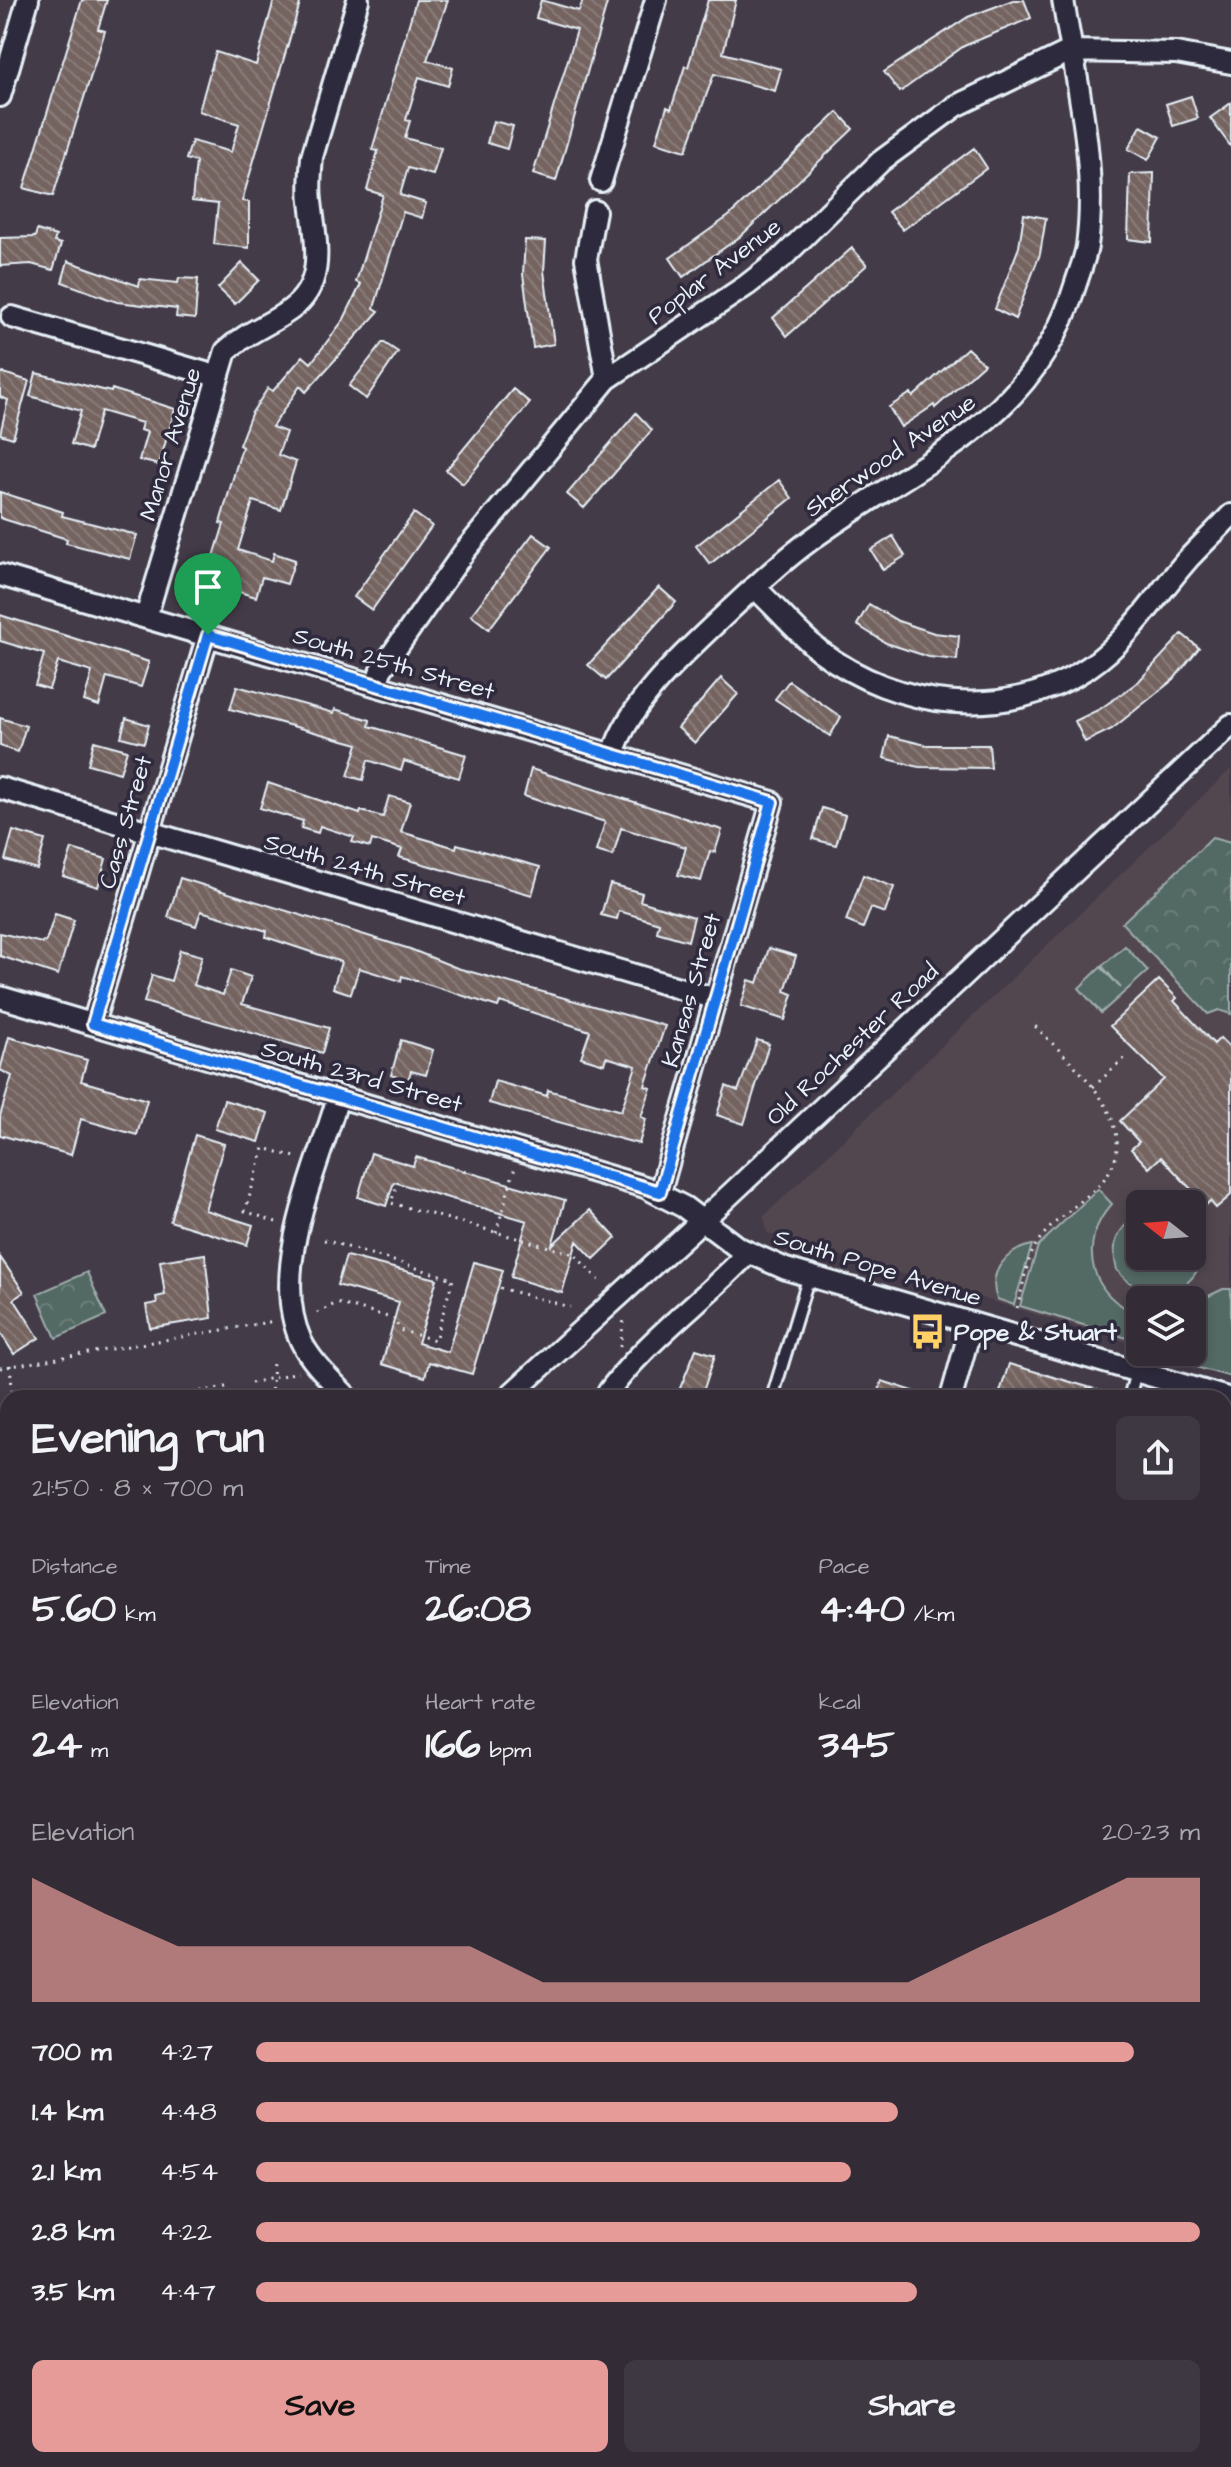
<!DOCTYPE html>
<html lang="en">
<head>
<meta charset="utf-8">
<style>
	body { margin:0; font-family:"Architects Daughter",sans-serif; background:#3e3842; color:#f1f3f6; height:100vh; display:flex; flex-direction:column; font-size:30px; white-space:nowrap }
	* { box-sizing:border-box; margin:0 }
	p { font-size:26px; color:#a9a7ad }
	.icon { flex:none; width:44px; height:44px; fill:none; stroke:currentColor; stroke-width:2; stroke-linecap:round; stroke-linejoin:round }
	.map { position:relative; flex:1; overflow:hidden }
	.side { position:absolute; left:0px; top:1390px; width:1232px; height:1078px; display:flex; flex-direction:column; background:#332c36; border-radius:24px 24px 0 0; box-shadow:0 4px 12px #0003,0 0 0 2px #4e4851 }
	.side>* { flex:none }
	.needle { width:52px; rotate:287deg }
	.fabs { position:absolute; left:1126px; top:1190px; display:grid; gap:16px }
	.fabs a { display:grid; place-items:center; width:80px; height:80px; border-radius:12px; background:#332c36; box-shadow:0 4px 12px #0003,0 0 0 2px #4e4851; font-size:40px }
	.pin { position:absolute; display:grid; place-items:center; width:68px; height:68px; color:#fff; margin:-82px -34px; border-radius:50% 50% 50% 0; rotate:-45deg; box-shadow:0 0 8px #0007 }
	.pin .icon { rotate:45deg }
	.round { display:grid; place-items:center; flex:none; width:84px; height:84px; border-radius:12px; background:#3e3842 }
	.headline { display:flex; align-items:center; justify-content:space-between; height:136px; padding:0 32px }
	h1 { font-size:44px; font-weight:700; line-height:60px }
	.figures { display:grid; grid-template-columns:repeat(3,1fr); gap:12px; height:136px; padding:8px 32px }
	.figures div { display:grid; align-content:center }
	.figures b { font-size:40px; font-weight:700 }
	.figures small { font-size:22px; font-weight:400 }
	.figures p { font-size:22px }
	.chart { height:224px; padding:16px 32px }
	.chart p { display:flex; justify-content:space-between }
	.chart svg { width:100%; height:144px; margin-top:8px; fill:#e69b98; opacity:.7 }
	.button { display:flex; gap:16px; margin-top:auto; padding:16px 32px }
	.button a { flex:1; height:92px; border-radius:12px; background:#e69b98; color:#111; font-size:32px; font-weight:700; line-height:92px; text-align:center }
	.button a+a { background:#3e3842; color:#f1f3f6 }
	ul { padding:0 32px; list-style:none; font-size:26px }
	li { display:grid; grid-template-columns:128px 96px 1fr; align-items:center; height:60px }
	li i { height:20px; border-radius:10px; background:#e69b98 }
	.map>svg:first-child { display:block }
	.built { fill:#524750; fill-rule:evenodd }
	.grass { fill:#536963; stroke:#9eadae; stroke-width:2 }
	.park { fill:url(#park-crowns); stroke:#9eadae; stroke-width:2 }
	.building { fill:url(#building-back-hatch); stroke:#e8f1f8; stroke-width:2 }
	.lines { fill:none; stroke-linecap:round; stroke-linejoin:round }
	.service-casing { stroke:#e8f1f8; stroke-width:16 }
	.minor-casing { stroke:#e8f1f8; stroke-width:26 }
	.path { stroke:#e8f1f8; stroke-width:3; stroke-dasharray:2 6; stroke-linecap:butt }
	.service { stroke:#2f2a3d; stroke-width:10 }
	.minor { stroke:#2f2a3d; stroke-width:20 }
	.route-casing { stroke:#fff; stroke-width:16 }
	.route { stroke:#1a73e8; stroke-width:10 }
	.labels { text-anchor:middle; stroke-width:7; stroke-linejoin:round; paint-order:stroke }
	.street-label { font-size:24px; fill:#e8f1f8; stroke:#2f2a3d }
	.poi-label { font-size:24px; font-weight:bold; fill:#e8f1f8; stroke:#2f2a3d; text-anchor:start }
</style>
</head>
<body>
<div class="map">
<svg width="1231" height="2467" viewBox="0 0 1231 2467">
	<defs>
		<pattern id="park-crowns" width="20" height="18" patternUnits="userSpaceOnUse" patternTransform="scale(2)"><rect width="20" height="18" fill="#536963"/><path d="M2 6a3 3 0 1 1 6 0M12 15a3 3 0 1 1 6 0" fill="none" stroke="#6c7f7a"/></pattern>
		<pattern id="building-back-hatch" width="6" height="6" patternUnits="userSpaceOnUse" patternTransform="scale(2)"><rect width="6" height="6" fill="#746461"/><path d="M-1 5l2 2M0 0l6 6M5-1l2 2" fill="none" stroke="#887b78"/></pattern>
	</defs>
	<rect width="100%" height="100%" fill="#443b48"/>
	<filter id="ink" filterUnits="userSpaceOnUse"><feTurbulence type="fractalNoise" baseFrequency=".0125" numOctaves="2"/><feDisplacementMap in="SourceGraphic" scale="16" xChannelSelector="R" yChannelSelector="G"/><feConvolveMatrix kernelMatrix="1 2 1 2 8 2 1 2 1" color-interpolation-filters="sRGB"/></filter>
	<g filter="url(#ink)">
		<path class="built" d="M 1231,769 L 1231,1373 L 1192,1352 L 1192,1300 L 1140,1300 L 1140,1346 L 767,1233 L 764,1216 ZM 1140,1204 L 1192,1204 L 1192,1256 L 1140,1256 Z"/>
		<path class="grass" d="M 1125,946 L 1148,971 L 1101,1013 L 1079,988 L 1101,967 L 1121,988 L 1102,966 Z
			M 1098,1189 L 1112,1204 C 1076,1242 1090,1299 1140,1314 L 1140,1350 L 1137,1341 L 1020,1306 L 1038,1246 Z
			M 1140,1214 L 1140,1256 L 1192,1256 L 1192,1232 L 1203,1250 C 1199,1296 1146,1308 1117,1270 C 1110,1244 1117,1228 1140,1214 Z
			M 1032,1245 L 1014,1305 L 997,1299 C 987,1273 1006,1250 1032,1245 Z
			M 1223,1289 L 1231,1289 L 1231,1377 L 1142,1352 L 1192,1352 L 1192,1304 Z"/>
		<path class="park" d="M 1212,838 L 1231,843 L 1231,1014 L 1219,1010 L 1208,1014 L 1122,923 Z
			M 87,1272 L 106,1316 L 56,1338 L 37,1294 Z"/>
		<path class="building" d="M 82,0 L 107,0 L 98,29 L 105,31 L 53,196 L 24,188 Z
			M 274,0 L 301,0 L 242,201 L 249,202 L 249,248 L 214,244 L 218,204 L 192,201 L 196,162 L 186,159 L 192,141 L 231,152 L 239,124 L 199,111 L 209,75 L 216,52 L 256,65 Z
			M 416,0 L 448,0 L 427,60 L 453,68 L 448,86 L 419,77 L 406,120 L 410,121 L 405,138 L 441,148 L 433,175 L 408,168 L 400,195 L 426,203 L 422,218 L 403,212 L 374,308 L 379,311 L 306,392 L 300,386 L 272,427 L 286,432 L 278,455 L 296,462 L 281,510 L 253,501 L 238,550 L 272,561 L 274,553 L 295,560 L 287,584 L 262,577 L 256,597 L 206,582 L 224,524 L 220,523 L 242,447 L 239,445 L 251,414 L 268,388 L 273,391 L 303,356 L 311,363 L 344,319 L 361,284 L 356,282 L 383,195 L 367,190 L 378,151 L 372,150 Z
			M 541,0 L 579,11 L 583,0 L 608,0 L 556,181 L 533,174 L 577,30 L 536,18 Z
			M 708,0 L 736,0 L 723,53 L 781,69 L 775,91 L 714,74 L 686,151 L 656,142 L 667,107 L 671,109 L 685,66 L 688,67 Z
			M 1013,0 L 1024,0 L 1031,18 L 964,46 L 900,92 L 884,72 L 968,17 Z
			M 1191,96 L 1198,118 L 1173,126 L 1166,104 Z
			M 1231,103 L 1231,147 L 1210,118 Z
			M 838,112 L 853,129 L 741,236 L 683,277 L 670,258 L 729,216 Z
			M 493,121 L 513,126 L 507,149 L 487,143 Z
			M 1141,126 L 1161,137 L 1148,160 L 1128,149 Z
			M 974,148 L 987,168 L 903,230 L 888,212 Z
			M 1154,173 L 1152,242 L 1128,239 L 1130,174 Z
			M 1024,214 L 1046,218 L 1040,254 L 1015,319 L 995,309 L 1019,247 Z
			M 37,230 L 56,236 L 54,242 L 61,244 L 53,270 L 31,264 L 0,266 L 0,238 L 35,237 Z
			M 525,240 L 546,241 L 544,271 L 554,344 L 533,348 L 523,274 Z
			M 852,248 L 867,265 L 787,336 L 773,318 Z
			M 68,261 L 139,286 L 140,279 L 178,283 L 179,278 L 198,279 L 195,319 L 176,317 L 177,309 L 117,302 L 62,282 Z
			M 242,263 L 259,280 L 235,304 L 218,288 Z
			M 383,342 L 398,352 L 366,399 L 349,386 Z
			M 967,348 L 984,364 L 935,408 L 934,405 L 901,427 L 889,407 L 911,393 L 913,397 Z
			M 0,372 L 29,381 L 13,438 L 0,434 L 8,400 L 0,397 Z
			M 36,373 L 111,392 L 112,389 L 175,409 L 159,465 L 139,460 L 147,432 L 140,430 L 142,423 L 101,411 L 90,450 L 71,444 L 81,411 L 30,396 Z
			M 513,389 L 530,403 L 463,484 L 446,470 Z
			M 636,413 L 652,430 L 584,508 L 567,494 Z
			M 779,480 L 792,498 L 710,564 L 696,546 Z
			M 0,492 L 63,512 L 62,516 L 137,535 L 130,559 L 66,543 L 67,539 L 0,518 Z
			M 414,513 L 432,526 L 372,610 L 354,597 Z
			M 533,534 L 551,547 L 489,629 L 471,615 Z
			M 893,536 L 905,556 L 883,570 L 871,550 Z
			M 659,587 L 676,602 L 606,680 L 588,665 Z
			M 869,604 L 898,621 L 934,633 L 959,636 L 957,660 L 929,657 L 886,643 L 857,625 Z
			M 0,615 L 149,662 L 141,687 L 107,677 L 99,706 L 84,701 L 92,672 L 58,662 L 49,689 L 35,685 L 44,654 L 0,641 Z
			M 1182,634 L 1199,648 L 1174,679 L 1112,729 L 1085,742 L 1075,721 L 1100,709 L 1138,682 Z
			M 721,678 L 738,694 L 695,743 L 678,728 Z
			M 789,681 L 841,717 L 830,736 L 775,699 Z
			M 237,686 L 334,713 L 335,709 L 370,720 L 369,726 L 466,755 L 459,778 L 404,761 L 401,771 L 368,760 L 363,780 L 348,776 L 358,744 L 230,709 Z
			M 0,718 L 26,726 L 18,752 L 0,746 Z
			M 126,718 L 149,725 L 144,743 L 121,737 Z
			M 889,736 L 926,745 L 989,745 L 991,768 L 919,767 L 884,758 Z
			M 94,741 L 127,750 L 120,773 L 88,764 Z
			M 531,769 L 722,830 L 715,852 L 710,851 L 701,881 L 678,875 L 686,847 L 621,828 L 613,856 L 596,851 L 605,822 L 524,796 Z
			M 268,783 L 360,814 L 361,811 L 383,817 L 389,796 L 410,802 L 401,832 L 456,848 L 457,844 L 540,867 L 532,895 L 399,857 L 402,849 L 372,840 L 370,847 L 352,842 L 354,837 L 320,826 L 318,833 L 301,828 L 303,821 L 260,808 Z
			M 822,808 L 845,815 L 836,845 L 813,839 Z
			M 13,831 L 45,840 L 37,869 L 5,860 Z
			M 72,849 L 106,859 L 98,887 L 63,876 Z
			M 863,875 L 894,887 L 885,913 L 871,908 L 863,928 L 846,921 Z
			M 180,878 L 410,949 L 457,968 L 665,1026 L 645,1086 L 651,1088 L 641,1117 L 646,1119 L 639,1144 L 489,1103 L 495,1081 L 547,1096 L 548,1090 L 621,1111 L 636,1066 L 606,1057 L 604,1064 L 581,1057 L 590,1031 L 500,1002 L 498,1007 L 402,976 L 401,981 L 359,968 L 351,994 L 333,988 L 341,962 L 266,937 L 267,931 L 201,911 L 196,926 L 168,917 Z
			M 610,884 L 642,893 L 640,901 L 694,917 L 688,941 L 657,932 L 659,923 L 619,911 L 617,919 L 601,915 Z
			M 55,914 L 74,920 L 58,975 L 0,956 L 0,933 L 42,943 L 46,941 Z
			M 769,948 L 796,956 L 785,991 L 793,994 L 785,1020 L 741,1006 L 749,980 L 758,983 Z
			M 180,950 L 202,956 L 194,985 L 223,995 L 231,970 L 251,977 L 242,1004 L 329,1028 L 322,1053 L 144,1002 L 152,975 L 171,981 Z
			M 1159,980 L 1177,998 L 1174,1001 L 1214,1044 L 1220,1038 L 1231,1049 L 1231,1195 L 1216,1208 L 1210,1201 L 1206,1205 L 1161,1157 L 1149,1168 L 1131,1149 L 1139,1142 L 1120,1121 L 1164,1079 L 1110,1026 Z
			M 9,1037 L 87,1060 L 81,1081 L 147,1100 L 137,1135 L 81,1119 L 71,1155 L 0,1135 L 0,1116 L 12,1076 L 0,1070 Z
			M 401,1040 L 433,1050 L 426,1075 L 411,1071 L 408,1080 L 391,1075 Z
			M 757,1040 L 769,1044 L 744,1124 L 717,1115 L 726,1086 L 738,1091 Z
			M 224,1100 L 268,1113 L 259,1142 L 215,1129 Z
			M 195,1135 L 224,1144 L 205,1210 L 253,1225 L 247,1245 L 170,1221 Z
			M 371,1153 L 413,1166 L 416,1157 L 565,1200 L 552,1245 L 590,1210 L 616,1238 L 594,1259 L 577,1241 L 562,1293 L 511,1277 L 527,1221 L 394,1182 L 386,1206 L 358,1197 Z
			M 205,1254 L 212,1318 L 150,1328 L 146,1305 L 157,1303 L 156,1297 L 165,1295 L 160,1261 Z
			M 346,1256 L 437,1279 L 418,1343 L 448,1352 L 474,1262 L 503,1270 L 472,1374 L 429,1362 L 425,1377 L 382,1364 L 399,1302 L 337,1285 Z
			M 0,1257 L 24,1292 L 14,1299 L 39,1338 L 14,1354 L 0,1332 Z
			M 696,1349 L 715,1355 L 701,1398 L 676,1398 Z
			M 1009,1364 L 1112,1394 L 1111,1398 L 998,1398 Z
			M 882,1381 L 925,1395 L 924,1398 L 876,1398 Z"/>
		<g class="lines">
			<defs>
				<path id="service" d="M 772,1398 L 809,1276
					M 1129,1398 L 1136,1372
					M 1224,2275 L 1231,2251
					M 110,2460 L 110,2467
					M 456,2467 L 458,2460
					M 814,2467 L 816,2460
					M 1168,2467 L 1170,2460"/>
				<path id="minor" d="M 0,96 L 28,0
					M 601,181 L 656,0
					M 595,211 L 586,259 L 607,379
					M 12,317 L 216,376
					M 0,575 L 772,802 L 660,1192
					M 754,587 C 776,607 796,632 820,651 C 897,709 1006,723 1089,667 C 1130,639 1156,595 1188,559 C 1202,544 1217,530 1231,515
					M 146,617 L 226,351 C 245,333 269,325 290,310 C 328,283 315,239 311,201 C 309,186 311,171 312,157 L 358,0
					M 376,685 L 381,670 L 464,552 L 607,379 L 747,285 L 783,257 L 881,161 L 956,106 L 1070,51 L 1176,53 L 1231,63
					M 613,754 C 628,705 679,658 716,623 C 747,594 778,564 812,539 C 917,462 1033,424 1075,286 C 1079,273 1085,259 1087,246 C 1098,165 1076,80 1063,0
					M 0,788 L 716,999
					M 0,997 L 645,1187 L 684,1207 L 737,1247 L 786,1269 L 1231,1399
					M 93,1024 L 208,635
					M 338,1097 C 318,1168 268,1270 301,1341 C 311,1362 332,1381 348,1398
					M 507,1398 L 721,1203 L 1231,725
					M 604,1398 C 644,1341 701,1303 748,1253
					M 951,1398 L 972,1323
					M 1224,1675 L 1231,1651
					M 0,1765 L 8,1767
					M 0,1871 L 8,1863
					M 1224,2127 L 1231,2129
					M 0,2238 L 8,2212
					M 282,2467 L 284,2460
					M 636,2467 L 638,2460
					M 992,2467 L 994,2460"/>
			</defs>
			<use href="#service" class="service-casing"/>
			<use href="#minor" class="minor-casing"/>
			<path class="path" d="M 1093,1087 L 1126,1057
				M 398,1181 L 391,1203 L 574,1254 L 599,1280
				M 276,1222 L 245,1211 L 264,1148 L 295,1157
				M 496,1233 L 515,1167
				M 500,1288 L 570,1307
				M 1017,1308 C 1023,1289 1026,1259 1037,1243 C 1052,1221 1080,1204 1099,1185 C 1154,1127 1070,1063 1033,1024
				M 317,1313 L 337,1303 L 395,1319 L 399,1330 L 435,1340 L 453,1279 L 321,1239
				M 620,1347 L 624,1319
				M 10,1365 L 13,1398
				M 0,1368 L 275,1321
				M 251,1383 L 298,1372
				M 161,1398 L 232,1386
				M 271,1398 L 273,1361
				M 0,1421 L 8,1416"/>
			<use href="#service" class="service"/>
			<use href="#minor" class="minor"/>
		</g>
	</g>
	<g class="lines" filter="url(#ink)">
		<defs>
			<path id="route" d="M 208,635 L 772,802 L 660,1192 L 93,1024 Z"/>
		</defs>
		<use href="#route" class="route-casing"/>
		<use href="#route" class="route"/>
	</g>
	<defs>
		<symbol id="bus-bare" viewBox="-9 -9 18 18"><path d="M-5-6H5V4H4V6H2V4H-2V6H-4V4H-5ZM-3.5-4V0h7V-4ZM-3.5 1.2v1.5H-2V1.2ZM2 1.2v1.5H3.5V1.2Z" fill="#ffd166" stroke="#2f2a3d" stroke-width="2.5" paint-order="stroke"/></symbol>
	</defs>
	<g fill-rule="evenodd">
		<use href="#bus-bare" x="902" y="1306" width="51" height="51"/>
	</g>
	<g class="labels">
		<g class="street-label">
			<text transform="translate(714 271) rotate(-37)" y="8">Poplar Avenue</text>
			<text transform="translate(170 444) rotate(-73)" y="8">Manor Avenue</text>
			<text transform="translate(890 455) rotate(-34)" y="8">Sherwood Avenue</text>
			<text transform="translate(394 663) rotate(16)" y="8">South 25th Street</text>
			<text transform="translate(125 822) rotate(-74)" y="8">Cass Street</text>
			<text transform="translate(365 869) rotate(16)" y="8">South 24th Street</text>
			<text transform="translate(691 990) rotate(-74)" y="8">Kansas Street</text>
			<text transform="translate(852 1044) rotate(-43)" y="8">Old Rochester Road</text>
			<text transform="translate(362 1076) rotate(16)" y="8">South 23rd Street</text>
			<text transform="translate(878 1267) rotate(17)" y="8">South Pope Avenue</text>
		</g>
		<g class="poi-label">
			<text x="954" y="1340">Pope &amp; Stuart</text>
		</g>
	</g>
</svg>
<div class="fabs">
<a><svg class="needle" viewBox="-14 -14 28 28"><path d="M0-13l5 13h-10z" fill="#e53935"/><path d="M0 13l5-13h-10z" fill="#a9a7ad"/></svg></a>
<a><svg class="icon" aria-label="layers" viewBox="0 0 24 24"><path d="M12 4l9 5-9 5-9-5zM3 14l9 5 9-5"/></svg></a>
</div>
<div class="pin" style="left:208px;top:635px;background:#1e9e55"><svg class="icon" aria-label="arrive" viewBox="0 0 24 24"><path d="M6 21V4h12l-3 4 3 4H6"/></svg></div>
<section class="side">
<div class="headline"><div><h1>Evening run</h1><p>21:50 · 8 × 700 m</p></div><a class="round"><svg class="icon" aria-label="share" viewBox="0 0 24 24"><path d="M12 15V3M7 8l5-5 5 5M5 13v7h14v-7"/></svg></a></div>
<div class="figures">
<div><p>Distance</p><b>5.60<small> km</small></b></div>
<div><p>Time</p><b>26:08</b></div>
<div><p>Pace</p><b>4:40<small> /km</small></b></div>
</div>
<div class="figures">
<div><p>Elevation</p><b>24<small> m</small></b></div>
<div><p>Heart rate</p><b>166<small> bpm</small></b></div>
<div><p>kcal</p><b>345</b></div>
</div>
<div class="chart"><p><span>Elevation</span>20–23 m</p>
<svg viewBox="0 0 160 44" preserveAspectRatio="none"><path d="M0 44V6L10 17L20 27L30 27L40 27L50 27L60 27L70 38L80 38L90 38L100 38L110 38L120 38L130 27L140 17L150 6L160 6V44z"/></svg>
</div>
<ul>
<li><b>700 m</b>4:27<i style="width:93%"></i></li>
<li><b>1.4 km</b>4:48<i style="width:68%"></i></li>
<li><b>2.1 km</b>4:54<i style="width:63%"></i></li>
<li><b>2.8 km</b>4:22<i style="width:100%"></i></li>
<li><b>3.5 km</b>4:47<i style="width:70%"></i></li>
</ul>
<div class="button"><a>Save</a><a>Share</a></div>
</section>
</div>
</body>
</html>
